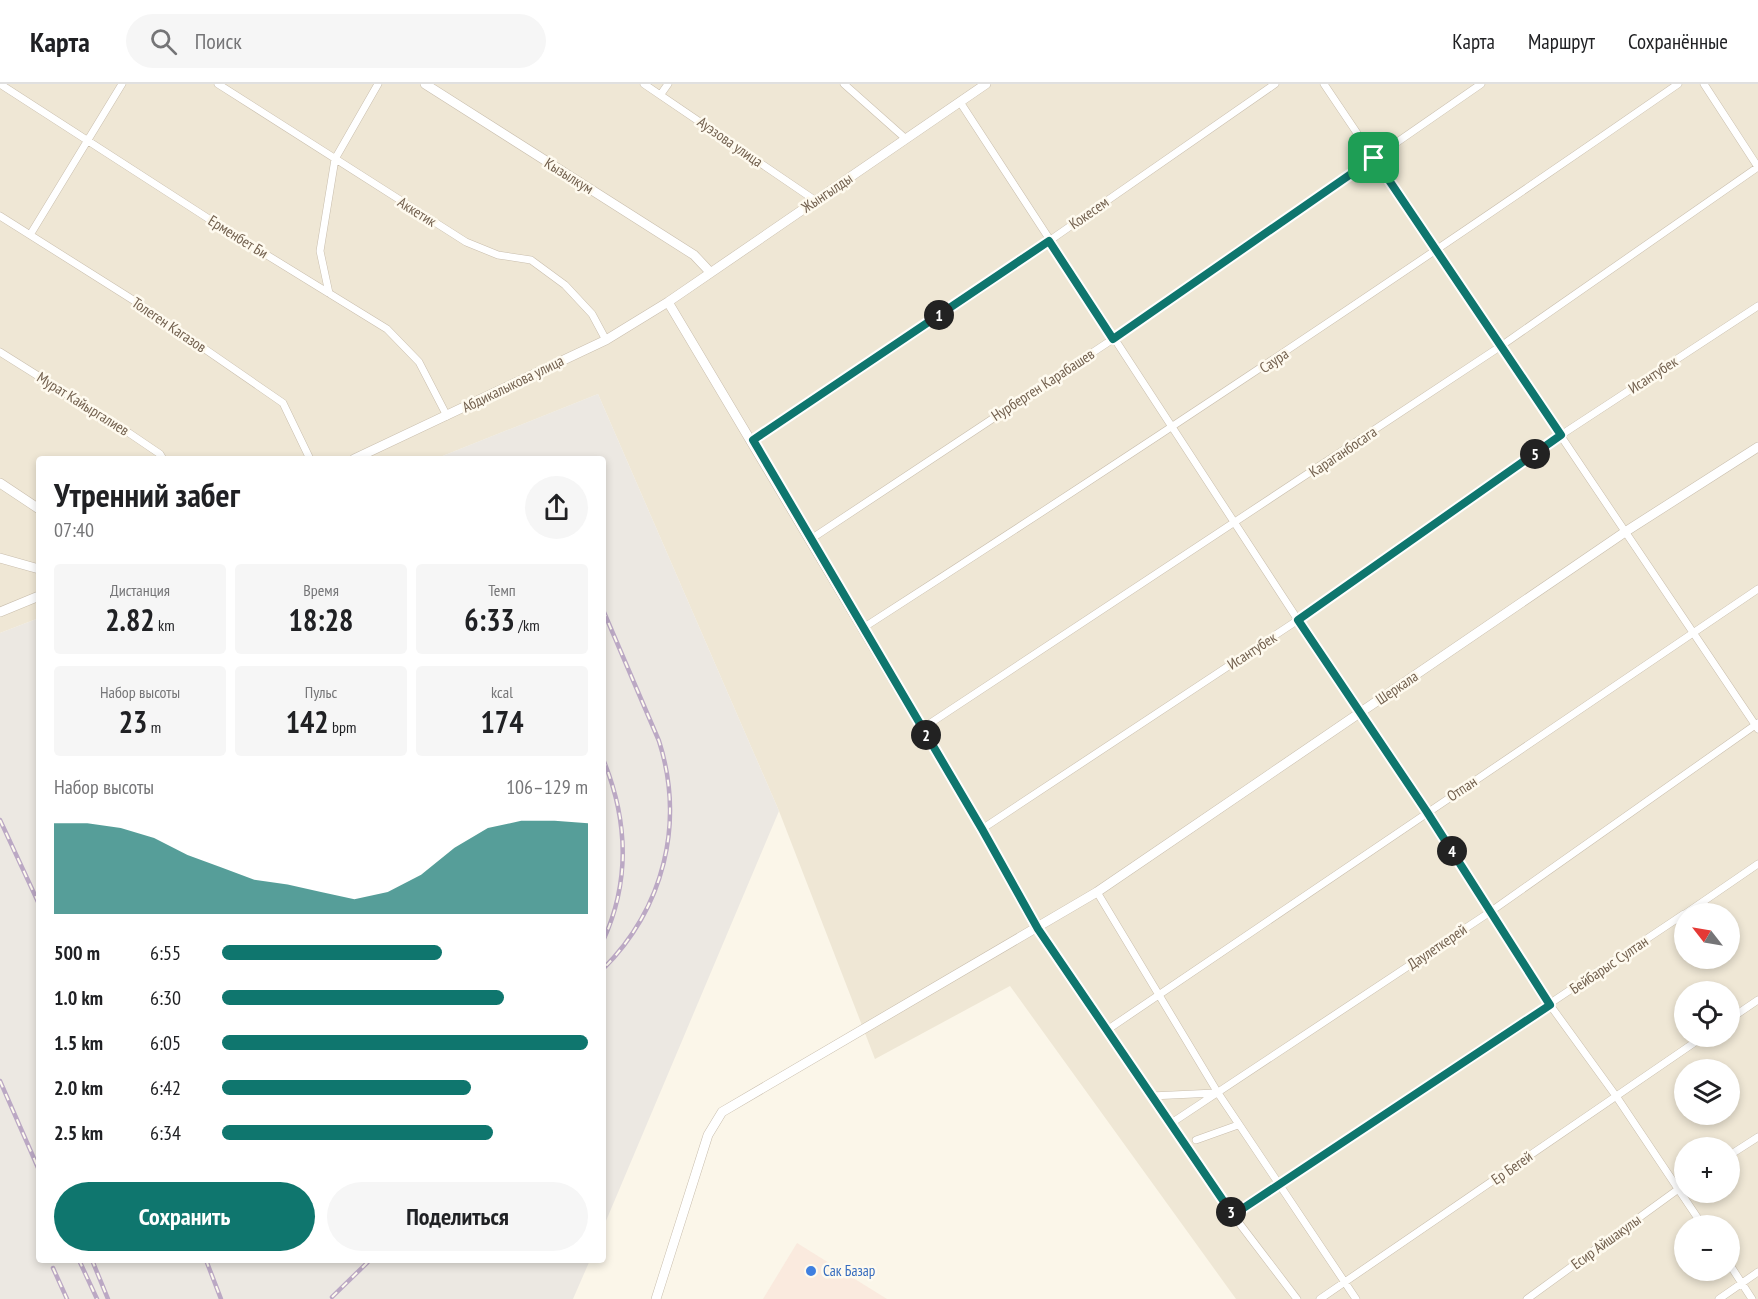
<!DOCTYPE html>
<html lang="ru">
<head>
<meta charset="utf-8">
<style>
	body { margin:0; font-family:"PT Sans Narrow",sans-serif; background:#f6f6f6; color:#202124; height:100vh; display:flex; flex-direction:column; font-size:22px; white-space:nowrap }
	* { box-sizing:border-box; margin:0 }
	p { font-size:20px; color:#757577 }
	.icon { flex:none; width:33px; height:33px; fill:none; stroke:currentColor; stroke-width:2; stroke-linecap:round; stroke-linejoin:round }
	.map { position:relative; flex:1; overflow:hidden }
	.panel { position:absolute; left:36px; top:372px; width:570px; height:807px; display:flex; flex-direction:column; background:#fff; border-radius:6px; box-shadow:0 3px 9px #0003 }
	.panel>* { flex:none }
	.needle { width:39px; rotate:301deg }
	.buttons { position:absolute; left:1674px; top:819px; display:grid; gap:12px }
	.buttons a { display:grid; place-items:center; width:66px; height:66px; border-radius:50%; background:#fff; box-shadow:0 3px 9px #0003; font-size:30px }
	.pin { position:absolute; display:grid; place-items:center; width:51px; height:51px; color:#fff; margin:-26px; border-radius:12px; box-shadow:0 3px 9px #0006 }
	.km { position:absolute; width:30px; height:30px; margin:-15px; border-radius:50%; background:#222; color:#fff; font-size:16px; line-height:30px; text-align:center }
	.round { display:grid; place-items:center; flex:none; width:63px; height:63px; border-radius:32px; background:#f6f6f6 }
	.head { display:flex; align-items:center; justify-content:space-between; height:102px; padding:0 18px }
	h1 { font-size:33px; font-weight:700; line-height:45px }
	.figures { display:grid; grid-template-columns:repeat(3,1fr); gap:9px; height:102px; padding:6px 18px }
	.figures div { display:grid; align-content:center; border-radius:6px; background:#f6f6f6; text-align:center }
	.figures b { font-size:30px; font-weight:700 }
	.figures small { font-size:16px; font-weight:400 }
	.figures p { font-size:16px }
	.chart { height:168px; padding:12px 18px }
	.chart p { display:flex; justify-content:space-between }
	.chart svg { width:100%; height:108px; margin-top:6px; fill:#0f766e; opacity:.7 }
	.action { display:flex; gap:12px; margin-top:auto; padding:12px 18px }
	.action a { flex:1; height:69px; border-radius:36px; background:#0f766e; color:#fff; font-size:24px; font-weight:700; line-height:69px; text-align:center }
	.action a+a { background:#f6f6f6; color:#202124 }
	ul { padding:0 18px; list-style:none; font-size:20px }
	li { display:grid; grid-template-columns:96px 72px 1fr; align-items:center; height:45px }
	li i { height:15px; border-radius:8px; background:#0f766e }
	header { display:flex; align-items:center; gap:36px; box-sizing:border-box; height:84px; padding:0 30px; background:#fff; border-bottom:2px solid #e0e0e0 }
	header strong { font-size:28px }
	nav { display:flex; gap:33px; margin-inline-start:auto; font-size:21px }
	.search { width:420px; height:54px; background:#f6f6f6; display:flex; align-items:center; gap:15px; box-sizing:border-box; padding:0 21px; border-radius:33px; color:#757577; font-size:22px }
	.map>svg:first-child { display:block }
	.residential { fill:#efe7d5; fill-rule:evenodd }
	.commercial { fill:#faeade }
	.industrial { fill:#ece8e2 }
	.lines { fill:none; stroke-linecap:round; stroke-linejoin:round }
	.minor-casing { stroke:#c9bead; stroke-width:8 }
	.tertiary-casing { stroke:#c9bead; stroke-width:10 }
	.minor { stroke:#fff; stroke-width:7 }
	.tertiary { stroke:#fff; stroke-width:9 }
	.rail-casing { stroke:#bba8c4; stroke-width:4.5 }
	.rail { stroke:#fefaef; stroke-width:2; stroke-dasharray:7; stroke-linecap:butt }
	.route-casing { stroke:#fff; stroke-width:12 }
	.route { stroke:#0f766e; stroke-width:8 }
	.shop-dot { fill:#3f7fe0; stroke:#fefaef; stroke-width:2 }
	.labels { text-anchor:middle; stroke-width:5; stroke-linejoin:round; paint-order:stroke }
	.street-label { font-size:15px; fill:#73614f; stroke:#fefaef }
	.shop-label { font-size:15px; fill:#366cbe; stroke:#fefaef; text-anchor:start }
</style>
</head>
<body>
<header>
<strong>Карта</strong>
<div class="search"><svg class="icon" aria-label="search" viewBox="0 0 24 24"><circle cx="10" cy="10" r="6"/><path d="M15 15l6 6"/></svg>Поиск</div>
<nav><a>Карта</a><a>Маршрут</a><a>Сохранённые</a></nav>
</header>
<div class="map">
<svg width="1758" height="1215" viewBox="0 0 1758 1215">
	<rect width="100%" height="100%" fill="#fbf6e9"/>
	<path class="residential" d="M 0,0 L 1758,0 L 1758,1215 L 1236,1215 L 1010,902 L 875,975 L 779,727 L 598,310 L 435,375 L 39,375 L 39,534 L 0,549 ZM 1684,830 L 1730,830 L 1730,874 L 1684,874 ZM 1684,908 L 1730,908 L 1730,952 L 1684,952 ZM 1684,986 L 1730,986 L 1730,1030 L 1684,1030 ZM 1684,1064 L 1730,1064 L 1730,1108 L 1684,1108 ZM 1684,1142 L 1730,1142 L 1730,1186 L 1684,1186 Z"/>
	<path class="commercial" d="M 797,1159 L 887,1215 L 763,1215 Z"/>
	<path class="industrial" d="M 598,310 L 779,727 L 603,1144 L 603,375 L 435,375 Z
		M 39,534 L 39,1176 L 590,1176 L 573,1215 L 0,1215 L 0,549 Z"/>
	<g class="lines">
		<defs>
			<path id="minor" d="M 0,0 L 223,144 L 387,245 L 419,278 L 447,332
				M 218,0 L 466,158 L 498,171 L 531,176 L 565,201 L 592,230 L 606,256
				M 644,0 L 816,117
				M 844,0 L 906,55
				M 1324,0 L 1758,645
				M 1704,0 L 1758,83
				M 661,10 L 668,0
				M 960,18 L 1298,536 L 1427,728 L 1550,921 L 1616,1012 L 1703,1142
				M 0,132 L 141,221 L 283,319 L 310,375
				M 30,151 L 122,0
				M 329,209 L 320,167 L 335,75 L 378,0
				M 0,268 L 129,349 L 160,370 L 163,375
				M 753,356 L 1049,157 L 1275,0
				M 811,455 L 1113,255 L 1481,0
				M 863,544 C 1138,367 1410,186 1678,0
				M 923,644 L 1501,262 L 1758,83
				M 982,745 L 1298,536 L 1561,351 L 1758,222
				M 1097,808 L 1218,1009 L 1356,1215
				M 1685,830 L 1758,780
				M 1037,845 L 1233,1131 L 1297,1215
				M 1730,935 L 1758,916
				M 1107,946 L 1758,505
				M 1151,1012 L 1215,1009
				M 1170,1040 L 1490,828 L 1758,639
				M 1196,1056 L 1238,1041
				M 1730,1071 L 1758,1053
				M 1233,1131 L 1684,830
				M 1730,1181 L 1752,1215
				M 1320,1215 L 1704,952
				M 1527,1215 L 1684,1101
				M 1719,1215 L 1758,1188"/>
			<path id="tertiary" d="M 425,0 L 694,171 L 710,188
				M 668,218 L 982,745 L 1037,845
				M 354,375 L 606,256 L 668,218 L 986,0
				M 0,399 L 39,425
				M 0,474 L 39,485
				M 0,528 L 39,512
				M 656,1215 L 708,1051 L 722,1028 L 1097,808 L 1625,448 L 1758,363"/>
		</defs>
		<use href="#minor" class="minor-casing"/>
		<use href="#tertiary" class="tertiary-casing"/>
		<use href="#minor" class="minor"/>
		<use href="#tertiary" class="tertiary"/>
		<defs>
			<path id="rail" d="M 603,526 L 659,657 C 685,739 664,824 603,885
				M 603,675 C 628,736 631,796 603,857
				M 0,736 L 39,820
				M 0,997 L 39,1086
				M 79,1176 L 97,1215
				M 92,1176 L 108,1215
				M 206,1176 L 221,1215
				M 53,1184 L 67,1215
				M 332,1213 L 370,1176"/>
		</defs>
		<use href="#rail" class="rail-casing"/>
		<use href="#rail" class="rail"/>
	</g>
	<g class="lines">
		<defs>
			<path id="route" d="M 1374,74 L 1561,351 L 1298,536 L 1427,728 L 1550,921 L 1233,1131 L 1038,845 L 982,745 L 753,356 L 1049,157 L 1113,255 Z"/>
		</defs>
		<use href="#route" class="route-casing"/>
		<use href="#route" class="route"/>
	</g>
	<circle class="shop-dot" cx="811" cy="1187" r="6"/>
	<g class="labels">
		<g class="street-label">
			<text transform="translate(730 58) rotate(35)" y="5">Ауэзова улица</text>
			<text transform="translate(569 92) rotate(32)" y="5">Кызылкум</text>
			<text transform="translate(827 109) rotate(-34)" y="5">Жынгылды</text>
			<text transform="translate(417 128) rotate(32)" y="5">Аккетик</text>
			<text transform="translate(1089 129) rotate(-35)" y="5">Кокесем</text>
			<text transform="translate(238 153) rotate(32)" y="5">Ерменбет Би</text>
			<text transform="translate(169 241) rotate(34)" y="5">Толеген Кагазов</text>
			<text transform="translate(1274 277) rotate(-34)" y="5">Саура</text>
			<text transform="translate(1653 291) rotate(-33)" y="5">Исантубек</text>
			<text transform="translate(513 300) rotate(-26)" y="5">Абдикалыкова улица</text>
			<text transform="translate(1043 301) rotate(-33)" y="5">Нурберген Карабашев</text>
			<text transform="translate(83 320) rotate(32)" y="5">Мурат Кайыргалиев</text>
			<text transform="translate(1343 368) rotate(-34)" y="5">Караганбосага</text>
			<text transform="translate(1252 567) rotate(-33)" y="5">Исантубек</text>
			<text transform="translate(1397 604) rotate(-34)" y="5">Шеркала</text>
			<text transform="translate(1462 705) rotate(-34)" y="5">Отпан</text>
			<text transform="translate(1437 863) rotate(-34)" y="5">Даулеткерей</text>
			<text transform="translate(1609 881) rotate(-34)" y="5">Бейбарыс Султан</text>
			<text transform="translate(1512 1084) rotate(-35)" y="5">Ер Бегей</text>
			<text transform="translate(1606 1158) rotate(-36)" y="5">Есир Айшакулы</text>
		</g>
		<g class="shop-label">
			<text x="823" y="1192">Сак Базар</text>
		</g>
	</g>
</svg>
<div class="buttons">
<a><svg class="needle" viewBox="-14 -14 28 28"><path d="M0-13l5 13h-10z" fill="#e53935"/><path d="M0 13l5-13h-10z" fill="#757577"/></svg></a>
<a><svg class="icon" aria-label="locate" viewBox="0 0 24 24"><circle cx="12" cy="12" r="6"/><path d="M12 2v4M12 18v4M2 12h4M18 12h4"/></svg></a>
<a><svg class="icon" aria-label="layers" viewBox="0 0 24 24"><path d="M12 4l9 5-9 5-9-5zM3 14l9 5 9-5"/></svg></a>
<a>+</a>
<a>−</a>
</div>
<div class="pin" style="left:1374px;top:74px;background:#1e9e55"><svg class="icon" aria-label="arrive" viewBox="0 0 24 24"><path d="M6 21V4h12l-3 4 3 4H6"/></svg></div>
<b class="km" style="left:939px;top:231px">1</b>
<b class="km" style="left:926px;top:651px">2</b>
<b class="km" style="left:1231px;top:1128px">3</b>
<b class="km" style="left:1452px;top:767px">4</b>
<b class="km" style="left:1535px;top:370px">5</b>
<section class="panel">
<div class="head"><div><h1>Утренний забег</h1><p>07:40</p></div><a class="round"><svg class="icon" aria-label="share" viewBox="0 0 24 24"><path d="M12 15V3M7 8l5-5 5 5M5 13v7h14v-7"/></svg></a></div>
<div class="figures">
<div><p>Дистанция</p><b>2.82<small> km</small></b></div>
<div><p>Время</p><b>18:28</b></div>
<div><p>Темп</p><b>6:33<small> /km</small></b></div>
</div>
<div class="figures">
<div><p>Набор высоты</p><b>23<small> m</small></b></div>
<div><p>Пульс</p><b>142<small> bpm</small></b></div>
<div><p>kcal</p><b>174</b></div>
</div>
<div class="chart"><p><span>Набор высоты</span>106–129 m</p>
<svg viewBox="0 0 160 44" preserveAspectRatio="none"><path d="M0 44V7L10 7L20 9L30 13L40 20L50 25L60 30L70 32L80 35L90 38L100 35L110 28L120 17L130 9L140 6L150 6L160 7V44z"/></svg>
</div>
<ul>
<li><b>500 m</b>6:55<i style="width:60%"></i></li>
<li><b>1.0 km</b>6:30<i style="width:77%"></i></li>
<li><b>1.5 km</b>6:05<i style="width:100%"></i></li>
<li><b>2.0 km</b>6:42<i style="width:68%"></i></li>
<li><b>2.5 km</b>6:34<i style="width:74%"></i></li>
</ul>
<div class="action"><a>Сохранить</a><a>Поделиться</a></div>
</section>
</div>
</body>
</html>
